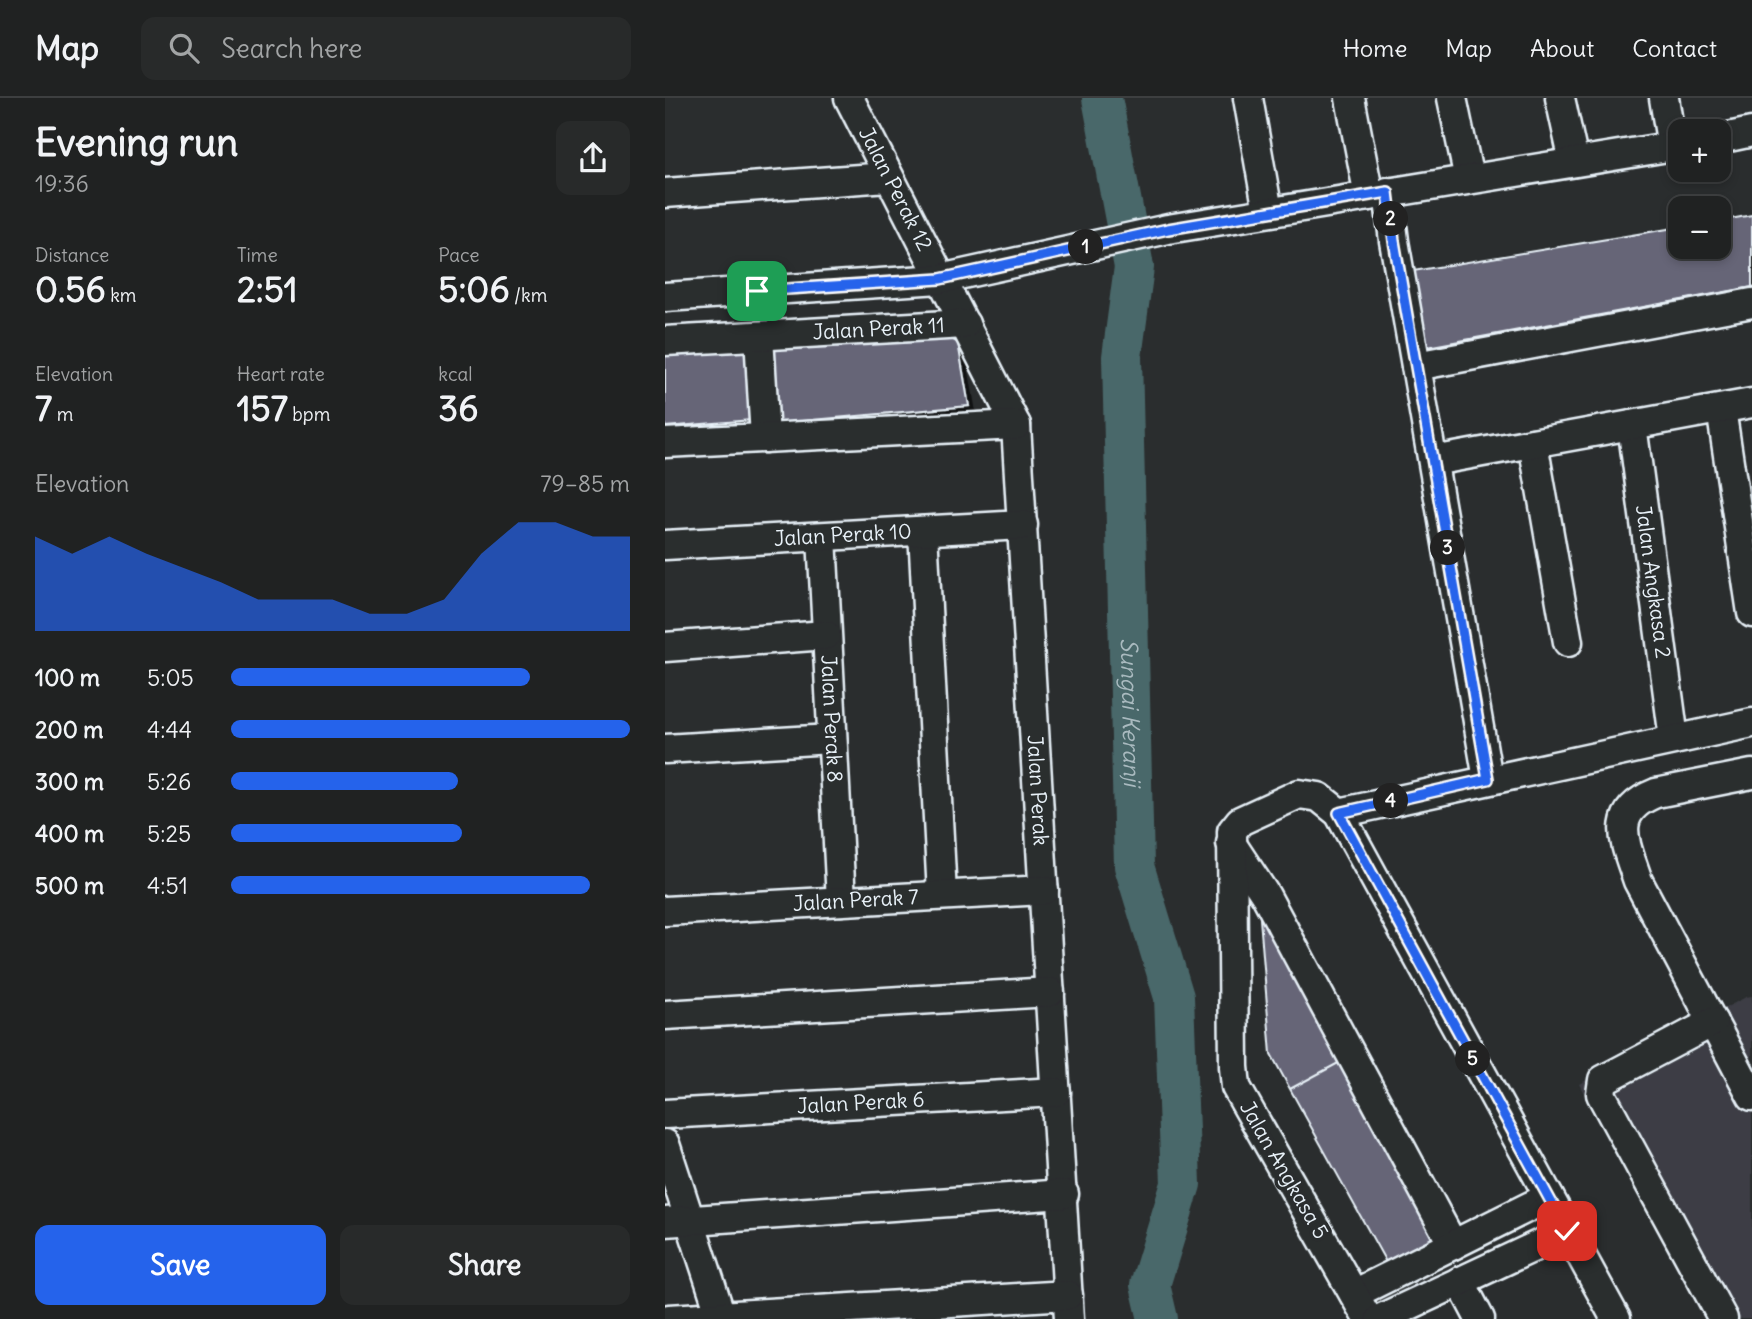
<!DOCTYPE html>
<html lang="en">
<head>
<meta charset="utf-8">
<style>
	body { margin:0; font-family:Delius,sans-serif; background:#282a2a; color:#f1f3f6; height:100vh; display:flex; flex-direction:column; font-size:26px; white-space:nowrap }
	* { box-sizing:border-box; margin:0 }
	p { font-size:23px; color:#a2a4a5 }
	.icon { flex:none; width:38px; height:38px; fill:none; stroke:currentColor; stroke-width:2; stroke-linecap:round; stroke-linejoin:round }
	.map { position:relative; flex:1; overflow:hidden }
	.details { display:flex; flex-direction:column; background:#202222; width:665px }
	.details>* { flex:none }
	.fabs { position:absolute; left:1003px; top:21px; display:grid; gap:14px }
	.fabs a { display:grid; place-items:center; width:63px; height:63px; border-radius:14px; background:#202222; box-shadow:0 4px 10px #0003,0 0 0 2px #3d3f40; font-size:35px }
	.pin { position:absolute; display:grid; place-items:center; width:60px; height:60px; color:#fff; margin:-30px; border-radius:14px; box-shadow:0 4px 10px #0006 }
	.km { position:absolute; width:35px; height:35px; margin:-18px; border-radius:50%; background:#222; color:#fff; font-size:19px; line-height:35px; text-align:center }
	.round { display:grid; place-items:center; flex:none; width:74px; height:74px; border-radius:14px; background:#282a2a }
	.head { display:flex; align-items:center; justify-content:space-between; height:119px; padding:0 35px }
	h1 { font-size:38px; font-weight:800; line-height:52px }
	.metrics { display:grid; grid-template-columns:repeat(3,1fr); gap:10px; height:119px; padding:7px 35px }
	.metrics div { display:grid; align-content:center }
	.metrics b { font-size:35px; font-weight:800 }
	.metrics small { font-size:19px; font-weight:400 }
	.metrics p { font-size:19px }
	.chart { height:196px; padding:14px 35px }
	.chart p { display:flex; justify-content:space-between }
	.chart svg { width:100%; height:126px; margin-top:7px; fill:#2563eb; opacity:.7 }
	.button { display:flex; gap:14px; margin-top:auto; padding:14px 35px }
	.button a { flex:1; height:80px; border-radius:14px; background:#2563eb; color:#fff; font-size:28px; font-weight:800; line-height:80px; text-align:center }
	.button a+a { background:#282a2a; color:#f1f3f6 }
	ul { padding:0 35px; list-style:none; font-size:23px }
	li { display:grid; grid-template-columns:112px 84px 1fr; align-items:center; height:52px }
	li i { height:18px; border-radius:9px; background:#2563eb }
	header { display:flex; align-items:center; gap:42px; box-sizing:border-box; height:98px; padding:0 35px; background:#202222; border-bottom:2px solid #3d3f40 }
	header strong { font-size:33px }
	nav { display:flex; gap:38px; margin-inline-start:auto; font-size:24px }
	.search { width:490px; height:63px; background:#282a2a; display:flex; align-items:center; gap:18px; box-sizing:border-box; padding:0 24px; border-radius:14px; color:#a2a4a5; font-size:26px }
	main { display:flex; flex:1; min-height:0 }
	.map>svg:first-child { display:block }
	.built { fill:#3c3e44 }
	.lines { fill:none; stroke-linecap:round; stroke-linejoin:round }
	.river { stroke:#4a686a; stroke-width:40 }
	.building { fill:#666577; stroke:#e8f1f8; stroke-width:2; filter:url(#shadow) }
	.minor-casing { stroke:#e8f1f8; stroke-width:33 }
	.minor { stroke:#2a2d2e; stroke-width:28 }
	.route-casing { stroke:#fff; stroke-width:14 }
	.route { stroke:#2563eb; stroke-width:9 }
	.labels { text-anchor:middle; stroke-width:7; stroke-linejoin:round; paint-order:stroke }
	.street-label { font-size:21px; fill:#e8f1f8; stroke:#2a2d2e }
	.water-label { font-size:23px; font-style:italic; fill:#a9babf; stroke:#2a2d2e }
</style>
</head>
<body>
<header>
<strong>Map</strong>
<div class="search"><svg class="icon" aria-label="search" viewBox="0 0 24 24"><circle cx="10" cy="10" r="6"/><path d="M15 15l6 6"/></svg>Search here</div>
<nav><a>Home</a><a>Map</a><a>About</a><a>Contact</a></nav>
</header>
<main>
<section class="details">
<div class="head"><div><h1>Evening run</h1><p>19:36</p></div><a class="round"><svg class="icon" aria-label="share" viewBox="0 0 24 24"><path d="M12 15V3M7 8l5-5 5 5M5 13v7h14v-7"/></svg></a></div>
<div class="metrics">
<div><p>Distance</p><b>0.56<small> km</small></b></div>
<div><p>Time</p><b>2:51</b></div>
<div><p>Pace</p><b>5:06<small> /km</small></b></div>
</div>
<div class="metrics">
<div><p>Elevation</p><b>7<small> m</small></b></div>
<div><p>Heart rate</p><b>157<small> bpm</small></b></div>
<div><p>kcal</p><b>36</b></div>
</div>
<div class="chart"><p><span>Elevation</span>79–85 m</p>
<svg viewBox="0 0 160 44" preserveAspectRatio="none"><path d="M0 44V11L10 17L20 11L30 17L40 22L50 27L60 33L70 33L80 33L90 38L100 38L110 33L120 17L130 6L140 6L150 11L160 11V44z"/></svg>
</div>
<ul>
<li><b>100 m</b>5:05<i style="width:75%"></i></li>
<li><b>200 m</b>4:44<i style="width:100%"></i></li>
<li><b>300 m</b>5:26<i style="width:57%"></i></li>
<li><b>400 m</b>5:25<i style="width:58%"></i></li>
<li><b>500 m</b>4:51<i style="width:90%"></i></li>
</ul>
<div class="button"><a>Save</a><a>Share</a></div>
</section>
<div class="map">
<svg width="1087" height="1221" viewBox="0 0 1087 1221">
	<defs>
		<filter id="shadow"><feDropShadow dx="6" dy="6" stdDeviation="0" flood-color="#0009"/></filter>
	</defs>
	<rect width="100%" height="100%" fill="#2a2d2e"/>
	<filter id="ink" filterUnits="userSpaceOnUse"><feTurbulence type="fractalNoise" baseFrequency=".0143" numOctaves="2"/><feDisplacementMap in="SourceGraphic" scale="14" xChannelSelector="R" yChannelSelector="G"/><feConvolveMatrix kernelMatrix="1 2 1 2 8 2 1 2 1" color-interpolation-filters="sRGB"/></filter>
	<g filter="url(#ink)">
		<path class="built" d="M 1087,898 L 1087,1221 L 1039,1221 L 914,986 L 1081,899 Z"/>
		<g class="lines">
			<path class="river" id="s1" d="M 437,0 L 469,169 L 457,259 L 469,768 L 509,899 L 516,1086 L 485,1187 L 493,1221"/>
		</g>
		<path class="building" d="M 1087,117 L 1087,189 L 762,249 L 748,173 L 1015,129 L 1015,149 L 1054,149 L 1054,123 Z
			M 279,237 L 293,245 L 304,308 L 114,325 L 107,246 Z
			M 81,252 L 87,322 L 0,329 L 0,256 Z
			M 593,796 L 679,962 L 625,991 L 606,956 Z
			M 679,962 L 776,1136 L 722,1166 L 625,991 Z"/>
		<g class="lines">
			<defs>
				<g id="minor">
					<path id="s2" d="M 184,0 L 351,327 L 404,1221"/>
					<path d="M 583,0 L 603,114"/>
					<path d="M 685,0 L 704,98"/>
					<path d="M 787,0 L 804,81"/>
					<path d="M 895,0 L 909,64"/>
					<path d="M 999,0 L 1007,49"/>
					<path d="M 1054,41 L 1087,34"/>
					<path d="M 723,94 L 729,143 L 751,268"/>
					<path d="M 0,95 L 223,79"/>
					<path d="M 0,199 L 275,181 L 503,131 L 1015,47"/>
					<path d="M 94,238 L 100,340"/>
					<path id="s3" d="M 0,243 L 300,226"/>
					<path d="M 1056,311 L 1087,515"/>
					<path id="s4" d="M 967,327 L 1009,641"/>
					<path d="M 0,345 L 351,327"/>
					<path d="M 868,345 L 903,544"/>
					<path d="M 768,363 L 1087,305"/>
					<path d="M 258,433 L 277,797"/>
					<path id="s5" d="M 157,439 L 176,803"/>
					<path id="s6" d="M 0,447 L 358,427"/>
					<path d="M 0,549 L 161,537"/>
					<path d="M 0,651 L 166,641"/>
					<path d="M 1087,676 L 991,695 C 943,714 960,744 973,783 L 1087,998"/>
					<path d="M 823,681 L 751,268 L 1087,205"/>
					<path d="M 674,715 L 1087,625"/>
					<path d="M 566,745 L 601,798 L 788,1147"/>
					<path id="s7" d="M 0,813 L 379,792"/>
					<path d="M 0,917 L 385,894"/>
					<path d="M 1048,924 L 938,982 L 936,996 L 1058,1221"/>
					<path id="s8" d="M 0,1016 L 391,994"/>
					<path d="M 0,1046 L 57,1221"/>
					<path d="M 0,1124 L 399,1096"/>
					<path d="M 795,1183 L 815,1221"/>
					<path d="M 689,1196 L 884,1099"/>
					<path d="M 4,1221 L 403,1197"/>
					<path d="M 703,1221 L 571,989 L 569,969 L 567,733 L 575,723 L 634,696 L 654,699 L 674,715 L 951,1221"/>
					<path d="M 715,1221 L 903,1133"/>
				</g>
			</defs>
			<use href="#minor" class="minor-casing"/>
			<use href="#minor" class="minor"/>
		</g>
	</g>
	<g class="lines" filter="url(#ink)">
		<defs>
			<path id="route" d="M 92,193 L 275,181 L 503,131 L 723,94 L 729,143 L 823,681 L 674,715 L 902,1133"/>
		</defs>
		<use href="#route" class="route-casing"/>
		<use href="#route" class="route"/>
	</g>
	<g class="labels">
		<g class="street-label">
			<text dy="7" stroke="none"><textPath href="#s2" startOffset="102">Jalan Perak 12</textPath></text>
			<text dy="7" stroke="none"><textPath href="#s3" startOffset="214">Jalan Perak 11</textPath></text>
			<text dy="7" stroke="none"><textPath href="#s6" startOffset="178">Jalan Perak 10</textPath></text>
			<text dy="7" stroke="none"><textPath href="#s4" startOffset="158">Jalan Angkasa 2</textPath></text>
			<text dy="7" stroke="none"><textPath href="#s5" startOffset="182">Jalan Perak 8</textPath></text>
			<text dy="7" stroke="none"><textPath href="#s2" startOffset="733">Jalan Perak</textPath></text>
			<text dy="7" stroke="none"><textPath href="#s7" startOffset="191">Jalan Perak 7</textPath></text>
			<text dy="7" stroke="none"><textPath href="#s8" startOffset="196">Jalan Perak 6</textPath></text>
			<text transform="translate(619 1072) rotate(60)" y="7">Jalan Angkasa 5</text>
		</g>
		<g class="water-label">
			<text dy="8" stroke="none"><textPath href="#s1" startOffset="618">Sungai Keranji</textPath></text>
		</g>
	</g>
</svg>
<div class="fabs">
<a>+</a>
<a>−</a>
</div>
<div class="pin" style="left:92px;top:193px;background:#1e9e55"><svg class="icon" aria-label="arrive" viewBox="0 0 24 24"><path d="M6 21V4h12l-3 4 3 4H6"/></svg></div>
<div class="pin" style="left:902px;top:1133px;background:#d93025"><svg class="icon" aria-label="check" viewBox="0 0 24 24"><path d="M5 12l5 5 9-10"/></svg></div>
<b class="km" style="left:421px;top:149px">1</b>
<b class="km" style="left:726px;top:121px">2</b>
<b class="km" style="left:783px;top:450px">3</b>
<b class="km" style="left:726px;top:703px">4</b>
<b class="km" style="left:808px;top:961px">5</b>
</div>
</main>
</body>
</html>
